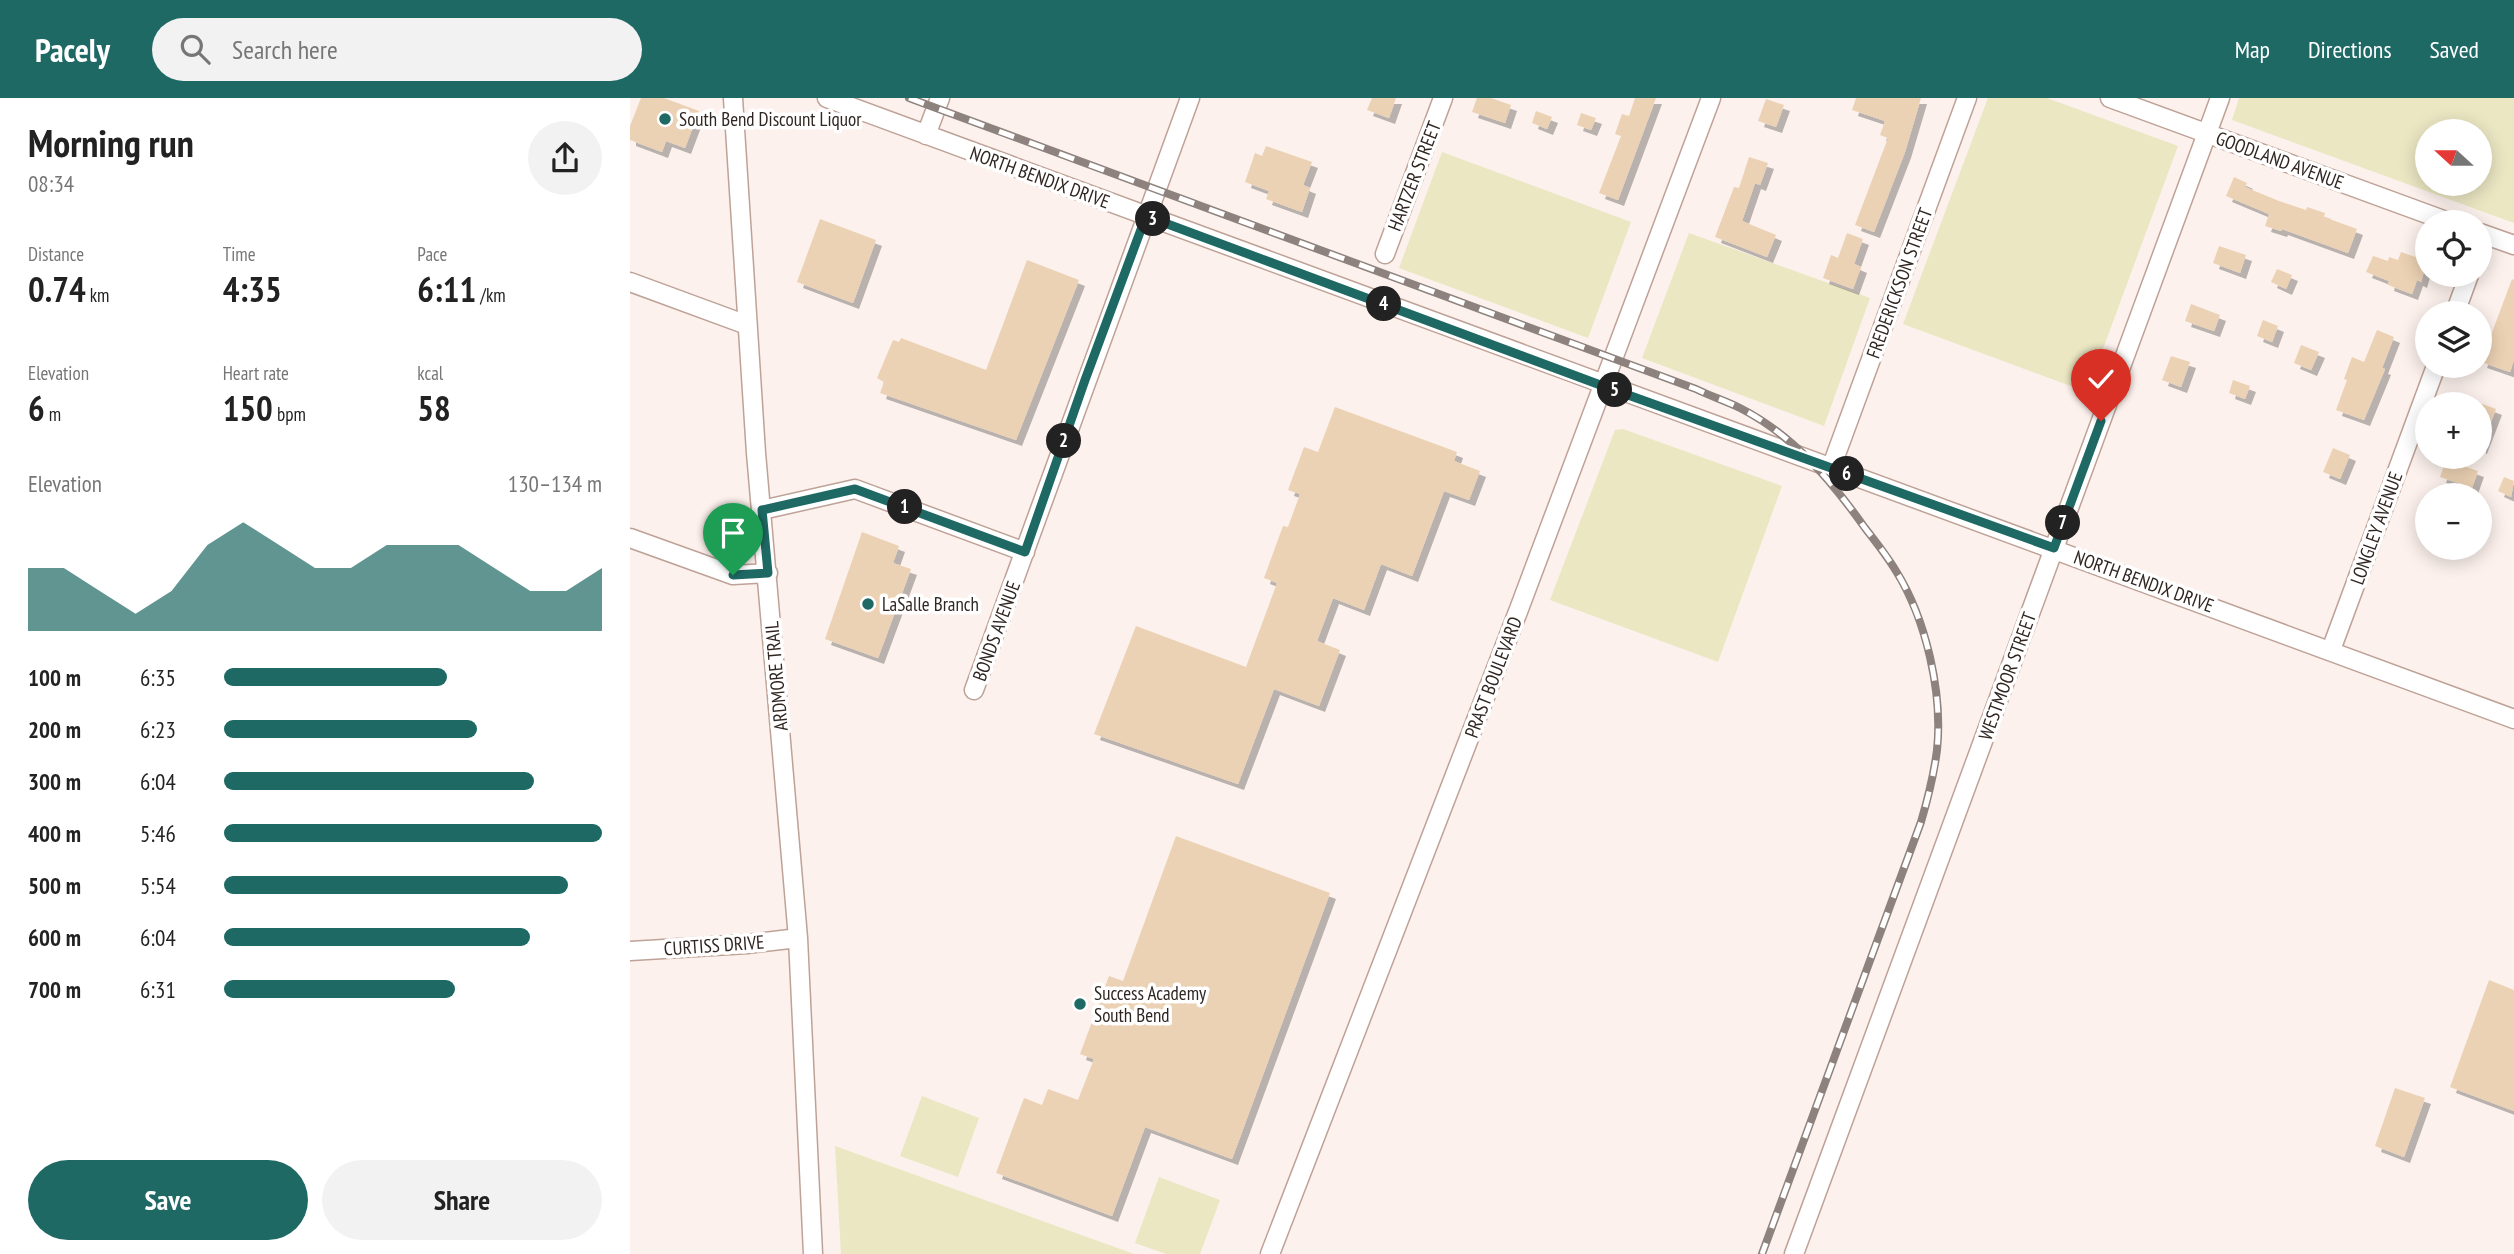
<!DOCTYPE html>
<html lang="en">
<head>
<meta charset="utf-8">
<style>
	body { margin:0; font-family:"PT Sans Narrow",sans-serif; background:#f2f2f2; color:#222; height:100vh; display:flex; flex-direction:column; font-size:26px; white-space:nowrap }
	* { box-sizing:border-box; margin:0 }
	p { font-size:23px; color:#767676 }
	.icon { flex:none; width:38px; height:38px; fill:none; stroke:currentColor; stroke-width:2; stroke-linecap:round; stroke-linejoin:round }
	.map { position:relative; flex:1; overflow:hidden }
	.panel { display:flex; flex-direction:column; background:#fff; width:630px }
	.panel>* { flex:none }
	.needle { width:46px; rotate:291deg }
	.fabs { position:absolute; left:1785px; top:21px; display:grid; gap:14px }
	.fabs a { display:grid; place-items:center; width:77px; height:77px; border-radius:50%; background:#fff; box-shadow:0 4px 18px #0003; font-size:35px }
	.pin { position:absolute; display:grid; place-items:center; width:60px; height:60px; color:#fff; margin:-72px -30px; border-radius:50% 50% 50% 0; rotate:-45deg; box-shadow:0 0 7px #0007 }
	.pin .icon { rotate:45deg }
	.km { position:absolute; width:35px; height:35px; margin:-18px; border-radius:50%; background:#222; color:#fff; font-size:19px; line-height:35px; text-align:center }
	.round { display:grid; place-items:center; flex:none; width:74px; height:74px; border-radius:37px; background:#f2f2f2 }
	.overview { display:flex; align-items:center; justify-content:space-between; height:119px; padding:0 28px }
	h1 { font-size:38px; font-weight:700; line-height:52px }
	.metrics { display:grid; grid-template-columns:repeat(3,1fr); gap:10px; height:119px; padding:7px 28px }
	.metrics div { display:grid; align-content:center }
	.metrics b { font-size:35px; font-weight:700 }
	.metrics small { font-size:19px; font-weight:400 }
	.metrics p { font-size:19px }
	.chart { height:196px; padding:14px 28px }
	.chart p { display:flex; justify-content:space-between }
	.chart svg { width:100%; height:126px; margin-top:7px; fill:#1e6964; opacity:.7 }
	.primary-button { display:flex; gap:14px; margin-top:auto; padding:14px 28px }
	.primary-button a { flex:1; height:80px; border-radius:42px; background:#1e6964; color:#fff; font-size:28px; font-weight:700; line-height:80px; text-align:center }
	.primary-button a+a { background:#f2f2f2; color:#222 }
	ul { padding:0 28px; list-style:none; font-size:23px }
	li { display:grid; grid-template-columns:112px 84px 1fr; align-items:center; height:52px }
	li i { height:18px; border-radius:9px; background:#1e6964 }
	header { display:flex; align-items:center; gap:42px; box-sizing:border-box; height:98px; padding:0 35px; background:#1e6964; color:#fff }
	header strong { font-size:33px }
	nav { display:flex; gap:38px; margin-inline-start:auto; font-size:24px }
	.search { width:490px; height:63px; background:#f2f2f2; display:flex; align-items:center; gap:18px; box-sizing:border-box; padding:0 24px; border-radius:38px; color:#767676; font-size:26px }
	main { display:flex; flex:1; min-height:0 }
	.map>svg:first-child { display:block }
	.green { fill:#ebe7c3; fill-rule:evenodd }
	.building { fill:#ecd2b4; filter:url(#shadow) }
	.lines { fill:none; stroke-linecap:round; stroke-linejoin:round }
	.minor-casing { stroke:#bea297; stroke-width:21 }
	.minor { stroke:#fff; stroke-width:18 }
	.rail-casing { stroke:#8d827d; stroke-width:8 }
	.rail { stroke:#fff; stroke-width:5; stroke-dasharray:16; stroke-linecap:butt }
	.route-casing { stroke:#fff; stroke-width:14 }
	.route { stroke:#1e6964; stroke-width:9 }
	.poi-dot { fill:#1e6964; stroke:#fff; stroke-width:2.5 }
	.labels { text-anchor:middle; stroke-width:7; stroke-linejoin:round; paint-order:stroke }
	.poi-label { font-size:19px; fill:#302621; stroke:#fff; text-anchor:start }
	.street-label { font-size:19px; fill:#302621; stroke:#fff }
</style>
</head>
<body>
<header>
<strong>Pacely</strong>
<div class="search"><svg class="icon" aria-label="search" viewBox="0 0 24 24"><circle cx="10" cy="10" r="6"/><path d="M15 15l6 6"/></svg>Search here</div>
<nav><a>Map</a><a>Directions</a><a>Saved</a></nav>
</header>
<main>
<section class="panel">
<div class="overview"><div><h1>Morning run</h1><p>08:34</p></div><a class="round"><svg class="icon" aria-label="share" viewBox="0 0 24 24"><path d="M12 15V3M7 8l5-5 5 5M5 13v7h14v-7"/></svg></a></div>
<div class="metrics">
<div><p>Distance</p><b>0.74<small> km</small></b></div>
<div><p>Time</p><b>4:35</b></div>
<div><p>Pace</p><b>6:11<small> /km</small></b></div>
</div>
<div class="metrics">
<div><p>Elevation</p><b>6<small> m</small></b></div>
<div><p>Heart rate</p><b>150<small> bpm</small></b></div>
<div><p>kcal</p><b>58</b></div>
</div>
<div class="chart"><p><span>Elevation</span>130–134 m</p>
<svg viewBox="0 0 160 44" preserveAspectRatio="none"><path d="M0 44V22L10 22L20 30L30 38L40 30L50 14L60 6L70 14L80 22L90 22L100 14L110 14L120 14L130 22L140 30L150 30L160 22V44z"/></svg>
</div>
<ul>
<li><b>100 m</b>6:35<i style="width:59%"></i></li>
<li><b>200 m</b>6:23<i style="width:67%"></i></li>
<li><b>300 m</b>6:04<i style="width:82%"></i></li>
<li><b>400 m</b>5:46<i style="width:100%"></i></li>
<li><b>500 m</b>5:54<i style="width:91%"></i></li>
<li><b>600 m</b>6:04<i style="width:81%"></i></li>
<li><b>700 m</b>6:31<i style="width:61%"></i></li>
</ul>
<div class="primary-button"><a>Save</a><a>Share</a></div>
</section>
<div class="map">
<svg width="1884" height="1156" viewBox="0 0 1884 1156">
	<defs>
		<filter id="shadow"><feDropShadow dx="6" dy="6" stdDeviation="0" flood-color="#0004"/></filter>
	</defs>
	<rect width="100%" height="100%" fill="#fcf1ec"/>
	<path class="green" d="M 1358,0 L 1417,0 L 1548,48 L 1457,294 L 1273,226 Z
		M 1609,0 L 1884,0 L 1884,125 L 1602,22 ZM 1850,33 L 1850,86 L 1797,86 L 1797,33 Z
		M 812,54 L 1001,124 L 958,240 L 769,170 Z
		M 1059,135 L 1240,200 L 1194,328 L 1012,260 Z
		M 993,331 L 1152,388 L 1088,564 L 920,502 L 985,332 Z
		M 292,998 L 349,1020 L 328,1079 L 270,1058 Z
		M 205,1048 L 504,1156 L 211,1156 Z
		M 529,1079 L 590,1102 L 570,1156 L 536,1156 L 505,1145 Z"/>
	<path class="building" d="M 11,0 L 34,0 L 69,13 L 55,50 L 36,43 L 32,54 L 0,42 L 0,28 Z
		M 742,0 L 766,0 L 759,20 L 737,12 Z
		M 847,0 L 861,0 L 881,7 L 875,25 L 842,14 Z
		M 1005,0 L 1026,0 L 988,102 L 969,95 L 991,38 L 985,36 L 992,16 L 999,18 Z
		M 1226,0 L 1291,0 L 1275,54 L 1244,134 L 1225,127 L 1258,40 L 1250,37 L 1255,23 L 1222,12 Z
		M 1136,1 L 1154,7 L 1146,29 L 1128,23 Z
		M 906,13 L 922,19 L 917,31 L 902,25 Z
		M 951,15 L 966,20 L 961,32 L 947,27 Z
		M 636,48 L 682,64 L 673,87 L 680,90 L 672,114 L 636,101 L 639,93 L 615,84 L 625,55 L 632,58 Z
		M 1119,59 L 1138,65 L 1130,87 L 1125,85 L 1112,123 L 1146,137 L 1137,159 L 1085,139 L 1104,89 L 1109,90 Z
		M 1604,79 L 1617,85 L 1615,89 L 1649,103 L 1676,112 L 1677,109 L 1695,115 L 1694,119 L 1727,131 L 1718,155 L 1652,131 L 1651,133 L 1635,128 L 1639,116 L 1596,98 Z
		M 190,121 L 246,142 L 223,205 L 167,184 Z
		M 1217,135 L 1233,141 L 1224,166 L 1231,169 L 1223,191 L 1193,180 L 1201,157 L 1208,160 Z
		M 1589,148 L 1616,157 L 1610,175 L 1583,165 Z
		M 1771,154 L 1797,163 L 1791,184 L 1787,182 L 1782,196 L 1758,187 L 1759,183 L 1736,174 L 1743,158 L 1758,163 L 1759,159 L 1768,162 Z
		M 397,162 L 449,182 L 386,342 L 250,295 L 254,284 L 247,280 L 263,242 L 269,244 L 271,240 L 356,272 Z
		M 1647,171 L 1662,177 L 1656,191 L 1641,184 Z
		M 1882,181 L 1884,182 L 1884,262 L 1880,274 L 1851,264 Z
		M 1561,206 L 1590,217 L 1584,233 L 1555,223 Z
		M 1633,222 L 1648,228 L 1642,244 L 1627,238 Z
		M 1747,232 L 1764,239 L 1752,270 L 1755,271 L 1734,322 L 1706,312 L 1717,282 L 1714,281 L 1722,259 L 1734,264 Z
		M 1671,247 L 1689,254 L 1681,272 L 1664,265 Z
		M 1541,258 L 1560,264 L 1551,289 L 1532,282 Z
		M 1603,282 L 1620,288 L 1615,301 L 1599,295 Z
		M 1850,305 L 1866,311 L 1851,350 L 1850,350 Z
		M 705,309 L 827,354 L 824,363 L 850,373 L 839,402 L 814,393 L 782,478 L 751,466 L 734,512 L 703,500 L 687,543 L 710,552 L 689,608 L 644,591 L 608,686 L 464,636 L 506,528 L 616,569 L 647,485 L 634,480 L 653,428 L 658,429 L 670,396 L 658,392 L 674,349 L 688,354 Z
		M 1703,350 L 1720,357 L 1710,381 L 1693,374 Z
		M 1816,362 L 1848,373 L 1842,390 L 1810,379 Z
		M 1874,379 L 1884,383 L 1881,399 L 1868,393 Z
		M 232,434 L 269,448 L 263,465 L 281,471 L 248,560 L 195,541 Z
		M 546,738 L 700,795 L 602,1061 L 515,1029 L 482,1118 L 366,1075 L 394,1000 L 412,1007 L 418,991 L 448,1002 L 464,961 L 450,956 L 479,878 L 493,883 Z
		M 1859,882 L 1884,892 L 1884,1013 L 1820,989 Z
		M 1765,990 L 1795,1000 L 1774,1059 L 1745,1048 Z"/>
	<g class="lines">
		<defs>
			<path id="minor" d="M 103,0 L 126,355 L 168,840 L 183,1156
				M 197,0 C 758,210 1322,412 1884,621
				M 1480,0 L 1819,124
				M 296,37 L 310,0
				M 1850,135 L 1884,147
				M 755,156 L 813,0
				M 0,184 L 117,227
				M 1825,215 L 1839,177
				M 1201,370 L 1337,0
				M 132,412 L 225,391 L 395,454
				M 0,440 L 103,477 L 138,475
				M 1701,552 L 1806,268
				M 344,592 L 560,0
				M 0,853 L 117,846 L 168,840
				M 640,1156 L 889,511 L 1081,0
				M 1164,1156 L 1590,0"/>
		</defs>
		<use href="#minor" class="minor-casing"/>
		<use href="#minor" class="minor"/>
		<defs>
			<path id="rail" d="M 279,0 L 1066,291 C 1080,298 1096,303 1110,310 C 1163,337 1201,382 1235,430 C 1246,444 1257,458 1266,473 C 1296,521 1313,595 1307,652 C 1304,676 1298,700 1291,724 L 1132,1156"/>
		</defs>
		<use href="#rail" class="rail-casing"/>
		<use href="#rail" class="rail"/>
	</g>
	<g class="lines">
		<defs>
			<path id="route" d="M 103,477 L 138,475 L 132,412 L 225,391 L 395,454 L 455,282 L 516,118 L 973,288 L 1424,450 L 1471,323"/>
		</defs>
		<use href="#route" class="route-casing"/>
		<use href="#route" class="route"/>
	</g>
	<g class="poi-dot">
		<circle cx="35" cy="21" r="7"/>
		<circle cx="238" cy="506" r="7"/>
		<circle cx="450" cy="906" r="7"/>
	</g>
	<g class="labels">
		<g class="poi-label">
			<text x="49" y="28">South Bend Discount Liquor</text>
			<text x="252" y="513">LaSalle Branch</text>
			<text x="464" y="902">Success Academy<tspan x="464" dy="22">South Bend</tspan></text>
		</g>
		<g class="street-label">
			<text transform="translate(1650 62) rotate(20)" y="7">GOODLAND AVENUE</text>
			<text transform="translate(784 78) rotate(-69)" y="7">HARTZER STREET</text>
			<text transform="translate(410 79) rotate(20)" y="7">NORTH BENDIX DRIVE</text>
			<text transform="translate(1269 185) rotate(-70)" y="7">FREDERICKSON STREET</text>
			<text transform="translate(1746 430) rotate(-70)" y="7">LONGLEY AVENUE</text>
			<text transform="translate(1514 483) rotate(20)" y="7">NORTH BENDIX DRIVE</text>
			<text transform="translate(366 533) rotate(-70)" y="7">BONDS AVENUE</text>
			<text transform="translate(146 578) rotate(-95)" y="7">ARDMORE TRAIL</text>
			<text transform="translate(1377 578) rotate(-70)" y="7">WESTMOOR STREET</text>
			<text transform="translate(863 579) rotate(-69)" y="7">PRAST BOULEVARD</text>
			<text transform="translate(84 847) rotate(-4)" y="7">CURTISS DRIVE</text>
		</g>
	</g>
</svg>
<div class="fabs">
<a><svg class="needle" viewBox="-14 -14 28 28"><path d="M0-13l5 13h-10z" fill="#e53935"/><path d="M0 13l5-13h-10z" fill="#767676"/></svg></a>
<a><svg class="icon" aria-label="locate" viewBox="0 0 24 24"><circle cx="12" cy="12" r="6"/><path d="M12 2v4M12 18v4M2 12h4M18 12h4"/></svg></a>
<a><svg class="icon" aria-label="layers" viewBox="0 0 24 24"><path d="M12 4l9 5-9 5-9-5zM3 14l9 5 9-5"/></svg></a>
<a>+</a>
<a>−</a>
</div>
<div class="pin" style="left:103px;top:477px;background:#1e9e55"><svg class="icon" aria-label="arrive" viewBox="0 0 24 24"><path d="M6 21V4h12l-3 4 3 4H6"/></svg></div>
<div class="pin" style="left:1471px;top:323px;background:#d93025"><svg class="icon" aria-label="check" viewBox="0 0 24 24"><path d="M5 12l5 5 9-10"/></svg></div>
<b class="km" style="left:275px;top:409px">1</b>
<b class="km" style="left:434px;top:343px">2</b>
<b class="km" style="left:523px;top:121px">3</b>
<b class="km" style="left:754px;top:206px">4</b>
<b class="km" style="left:985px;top:292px">5</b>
<b class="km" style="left:1217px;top:376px">6</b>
<b class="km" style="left:1433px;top:425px">7</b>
</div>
</main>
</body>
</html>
